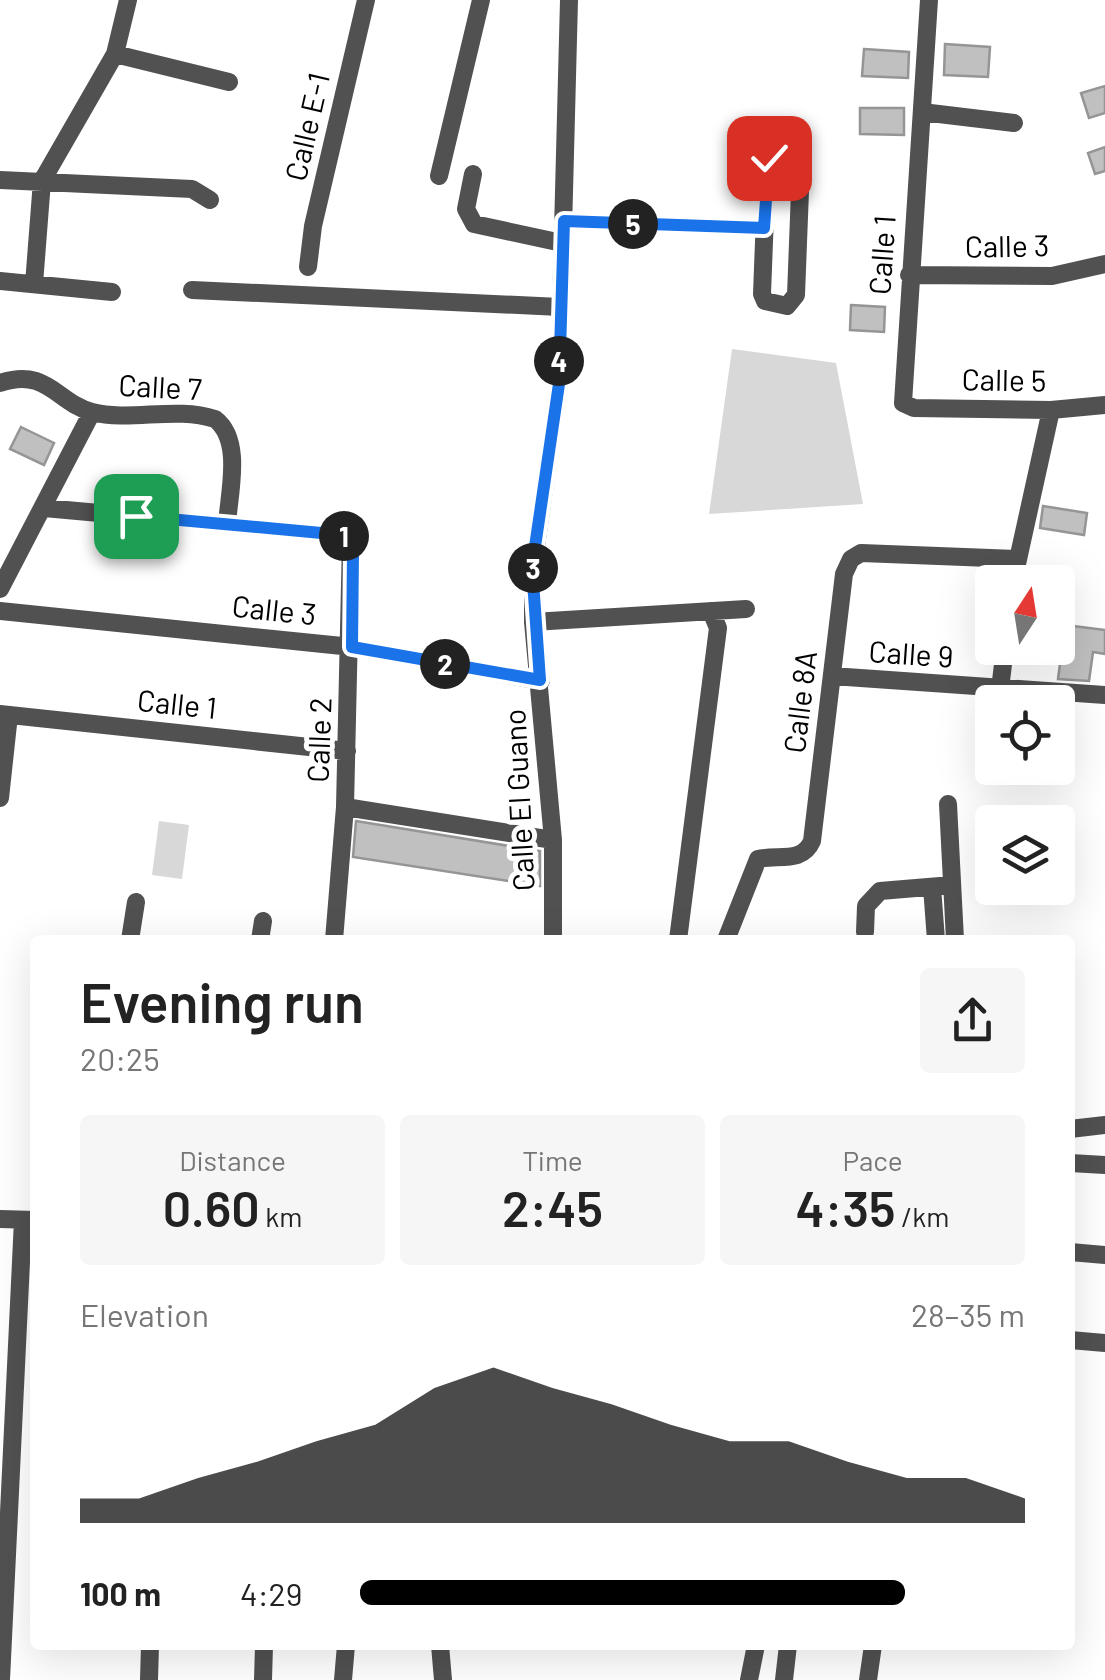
<!DOCTYPE html>
<html lang="en">
<head>
<meta charset="utf-8">
<style>
	body { margin:0; font-family:Barlow,sans-serif; background:#f6f6f6; color:#222; height:100vh; display:flex; flex-direction:column; font-size:38px; white-space:nowrap }
	* { box-sizing:border-box; margin:0 }
	p { font-size:32px; color:#767676 }
	.icon { flex:none; width:55px; height:55px; fill:none; stroke:currentColor; stroke-width:2; stroke-linecap:round; stroke-linejoin:round }
	.map { position:relative; flex:1; overflow:hidden }
	.panel { position:absolute; left:30px; top:935px; width:1045px; height:715px; display:flex; flex-direction:column; background:#fff; border-radius:10px; box-shadow:0 10px 40px #0002 }
	.panel>* { flex:none }
	.needle { width:65px; rotate:12deg }
	.controls { position:absolute; left:975px; top:565px; display:grid; gap:20px }
	.controls a { display:grid; place-items:center; width:100px; height:100px; border-radius:10px; background:#fff; box-shadow:0 10px 40px #0002; font-size:50px }
	.pin { position:absolute; display:grid; place-items:center; width:85px; height:85px; color:#fff; margin:-42px; border-radius:20px; box-shadow:0 5px 15px #0006 }
	.km { position:absolute; width:50px; height:50px; margin:-25px; border-radius:50%; background:#222; color:#fff; font-size:28px; line-height:50px; text-align:center }
	.round { display:grid; place-items:center; flex:none; width:105px; height:105px; border-radius:10px; background:#f6f6f6 }
	.summary { display:flex; align-items:center; justify-content:space-between; height:170px; padding:0 50px }
	h1 { font-size:55px; font-weight:600; line-height:75px }
	.metrics { display:grid; grid-template-columns:repeat(3,1fr); gap:15px; height:170px; padding:10px 50px }
	.metrics div { display:grid; align-content:center; border-radius:10px; background:#f6f6f6; text-align:center }
	.metrics b { font-size:50px; font-weight:600 }
	.metrics small { font-size:28px; font-weight:400 }
	.metrics p { font-size:28px }
	.chart { height:280px; padding:20px 50px }
	.chart p { display:flex; justify-content:space-between }
	.chart svg { width:100%; height:180px; margin-top:10px; fill:#000; opacity:.7 }
	ul { padding:0 50px; list-style:none; font-size:32px }
	li { display:grid; grid-template-columns:160px 120px 1fr; align-items:center; height:75px }
	li i { height:25px; border-radius:12px; background:#000 }
	.map>svg:first-child { display:block }
	.green { fill:#d8d8d8 }
	.building { fill:#c0c0c0; stroke:#959595; stroke-width:2.5 }
	.lines { fill:none; stroke-linecap:round; stroke-linejoin:round }
	.minor { stroke:#515151; stroke-width:18 }
	.route-casing { stroke:#fff; stroke-width:20 }
	.route { stroke:#1a73e8; stroke-width:12 }
	.labels { text-anchor:middle; stroke-width:10; stroke-linejoin:round; paint-order:stroke }
	.street-label { font-size:30px; fill:#000; stroke:#fff }
</style>
</head>
<body>
<div class="map">
<svg width="1105" height="1680" viewBox="0 0 1105 1680">
	<rect width="100%" height="100%" fill="#fff"/>
	<path class="green" d="M 732,349 L 836,363 L 863,504 L 709,514 Z
		M 159,821 L 189,825 L 182,879 L 152,875 Z"/>
	<path class="building" d="M 945,44 L 990,47 L 988,77 L 944,75 Z
		M 864,49 L 909,52 L 908,78 L 862,76 Z
		M 1105,86 L 1105,113 L 1089,118 L 1081,93 Z
		M 860,108 L 904,108 L 904,135 L 860,134 Z
		M 1105,147 L 1105,171 L 1095,174 L 1088,153 Z
		M 851,305 L 885,307 L 884,332 L 850,330 Z
		M 21,427 L 54,443 L 44,465 L 10,449 Z
		M 1043,506 L 1087,513 L 1084,535 L 1040,528 Z
		M 1065,625 L 1105,630 L 1105,654 L 1093,652 L 1089,681 L 1058,679 Z
		M 979,714 L 992,715 L 992,769 L 978,769 Z
		M 356,821 L 540,851 L 540,886 L 353,857 Z"/>
	<g class="lines">
		<path class="minor" d="M 929,0 L 903,403 L 914,408 L 1051,410 L 1105,405
			M 115,54 L 229,82
			M 922,112 L 1014,123
			M 787,152 L 801,165 L 796,295 L 787,306 L 765,301 L 762,294 L 767,163 L 774,154 Z
			M 473,174 L 466,209 L 474,224 L 562,243
			M 439,176 L 481,0
			M 0,180 L 192,189 L 210,200
			M 563,221 L 764,228
			M 308,267 L 313,226 L 366,0
			M 909,275 L 1052,276 L 1105,264
			M 0,281 L 112,292
			M 34,284 L 42,181 L 115,54 L 128,0
			M 192,290 L 560,307
			M 0,383 C 47,367 57,403 92,412 C 131,422 175,406 215,419 C 243,440 229,493 227,524
			M 44,508 L 343,535 L 351,541 L 345,807 L 334,940
			M 1013,582 L 1051,410
			M 0,589 L 92,412
			M 0,611 L 352,647 L 541,681
			M 533,622 L 746,609
			M 832,676 L 1105,695
			M 1000,689 L 1005,648
			M 0,714 L 347,751
			M 0,798 L 9,715
			M 948,804 L 955,940
			M 345,807 L 553,840
			M 932,887 L 936,940
			M 865,932 L 866,906 L 880,891 L 952,885
			M 130,940 L 136,902
			M 260,940 L 263,921
			M 553,940 L 553,840 L 533,622 L 533,567 L 559,384 L 569,0
			M 678,940 L 718,628 L 711,611
			M 726,940 L 758,859 C 778,854 802,864 812,841 L 844,574 L 851,559 L 861,553 L 1016,559
			M 1070,1129 L 1105,1125
			M 1070,1163 L 1105,1165
			M 0,1219 L 35,1220
			M 1070,1252 L 1105,1255
			M 1070,1340 L 1105,1343
			M 440,1645 L 443,1680
			M 1,1680 L 23,1220
			M 149,1680 L 150,1645
			M 263,1680 L 264,1645
			M 343,1680 L 346,1645
			M 749,1680 L 756,1645
			M 784,1680 L 788,1645
			M 868,1680 L 873,1645"/>
	</g>
	<g class="lines">
		<defs>
			<path id="route" d="M 136,516 L 343,535 L 353,551 L 352,647 L 540,680 L 532,567 L 559,384 L 564,221 L 764,228 L 769,158"/>
		</defs>
		<use href="#route" class="route-casing"/>
		<use href="#route" class="route"/>
	</g>
	<g class="labels">
		<g class="street-label">
			<text transform="translate(308 127) rotate(-77)" y="10">Calle E-1</text>
			<text transform="translate(1007 247) rotate(-1)" y="10">Calle 3</text>
			<text transform="translate(883 255) rotate(-86)" y="10">Calle 1</text>
			<text transform="translate(1004 381) rotate(1)" y="10">Calle 5</text>
			<text transform="translate(160 388) rotate(3)" y="10">Calle 7</text>
			<text transform="translate(274 611) rotate(6)" y="10">Calle 3</text>
			<text transform="translate(911 655) rotate(4)" y="10">Calle 9</text>
			<text transform="translate(801 702) rotate(-83)" y="10">Calle 8A</text>
			<text transform="translate(177 705) rotate(6)" y="10">Calle 1</text>
			<text transform="translate(320 740) rotate(-88)" y="10">Calle 2</text>
			<text transform="translate(520 800) rotate(-93)" y="10">Calle El Guano</text>
		</g>
	</g>
</svg>
<div class="controls">
<a><svg class="needle" viewBox="-14 -14 28 28"><path d="M0-13l5 13h-10z" fill="#e53935"/><path d="M0 13l5-13h-10z" fill="#767676"/></svg></a>
<a><svg class="icon" aria-label="locate" viewBox="0 0 24 24"><circle cx="12" cy="12" r="6"/><path d="M12 2v4M12 18v4M2 12h4M18 12h4"/></svg></a>
<a><svg class="icon" aria-label="layers" viewBox="0 0 24 24"><path d="M12 4l9 5-9 5-9-5zM3 14l9 5 9-5"/></svg></a>
</div>
<div class="pin" style="left:136px;top:516px;background:#1e9e55"><svg class="icon" aria-label="arrive" viewBox="0 0 24 24"><path d="M6 21V4h12l-3 4 3 4H6"/></svg></div>
<div class="pin" style="left:769px;top:158px;background:#d93025"><svg class="icon" aria-label="check" viewBox="0 0 24 24"><path d="M5 12l5 5 9-10"/></svg></div>
<b class="km" style="left:344px;top:536px">1</b>
<b class="km" style="left:445px;top:664px">2</b>
<b class="km" style="left:533px;top:568px">3</b>
<b class="km" style="left:559px;top:361px">4</b>
<b class="km" style="left:633px;top:224px">5</b>
<section class="panel">
<div class="summary"><div><h1>Evening run</h1><p>20:25</p></div><a class="round"><svg class="icon" aria-label="share" viewBox="0 0 24 24"><path d="M12 15V3M7 8l5-5 5 5M5 13v7h14v-7"/></svg></a></div>
<div class="metrics">
<div><p>Distance</p><b>0.60<small> km</small></b></div>
<div><p>Time</p><b>2:45</b></div>
<div><p>Pace</p><b>4:35<small> /km</small></b></div>
</div>
<div class="chart"><p><span>Elevation</span>28–35 m</p>
<svg viewBox="0 0 160 44" preserveAspectRatio="none"><path d="M0 44V38L10 38L20 33L30 29L40 24L50 20L60 11L70 6L80 11L90 15L100 20L110 24L120 24L130 29L140 33L150 33L160 38V44z"/></svg>
</div>
<ul>
<li><b>100 m</b>4:29<i style="width:82%"></i></li>
</ul>
</section>
</div>
</body>
</html>
